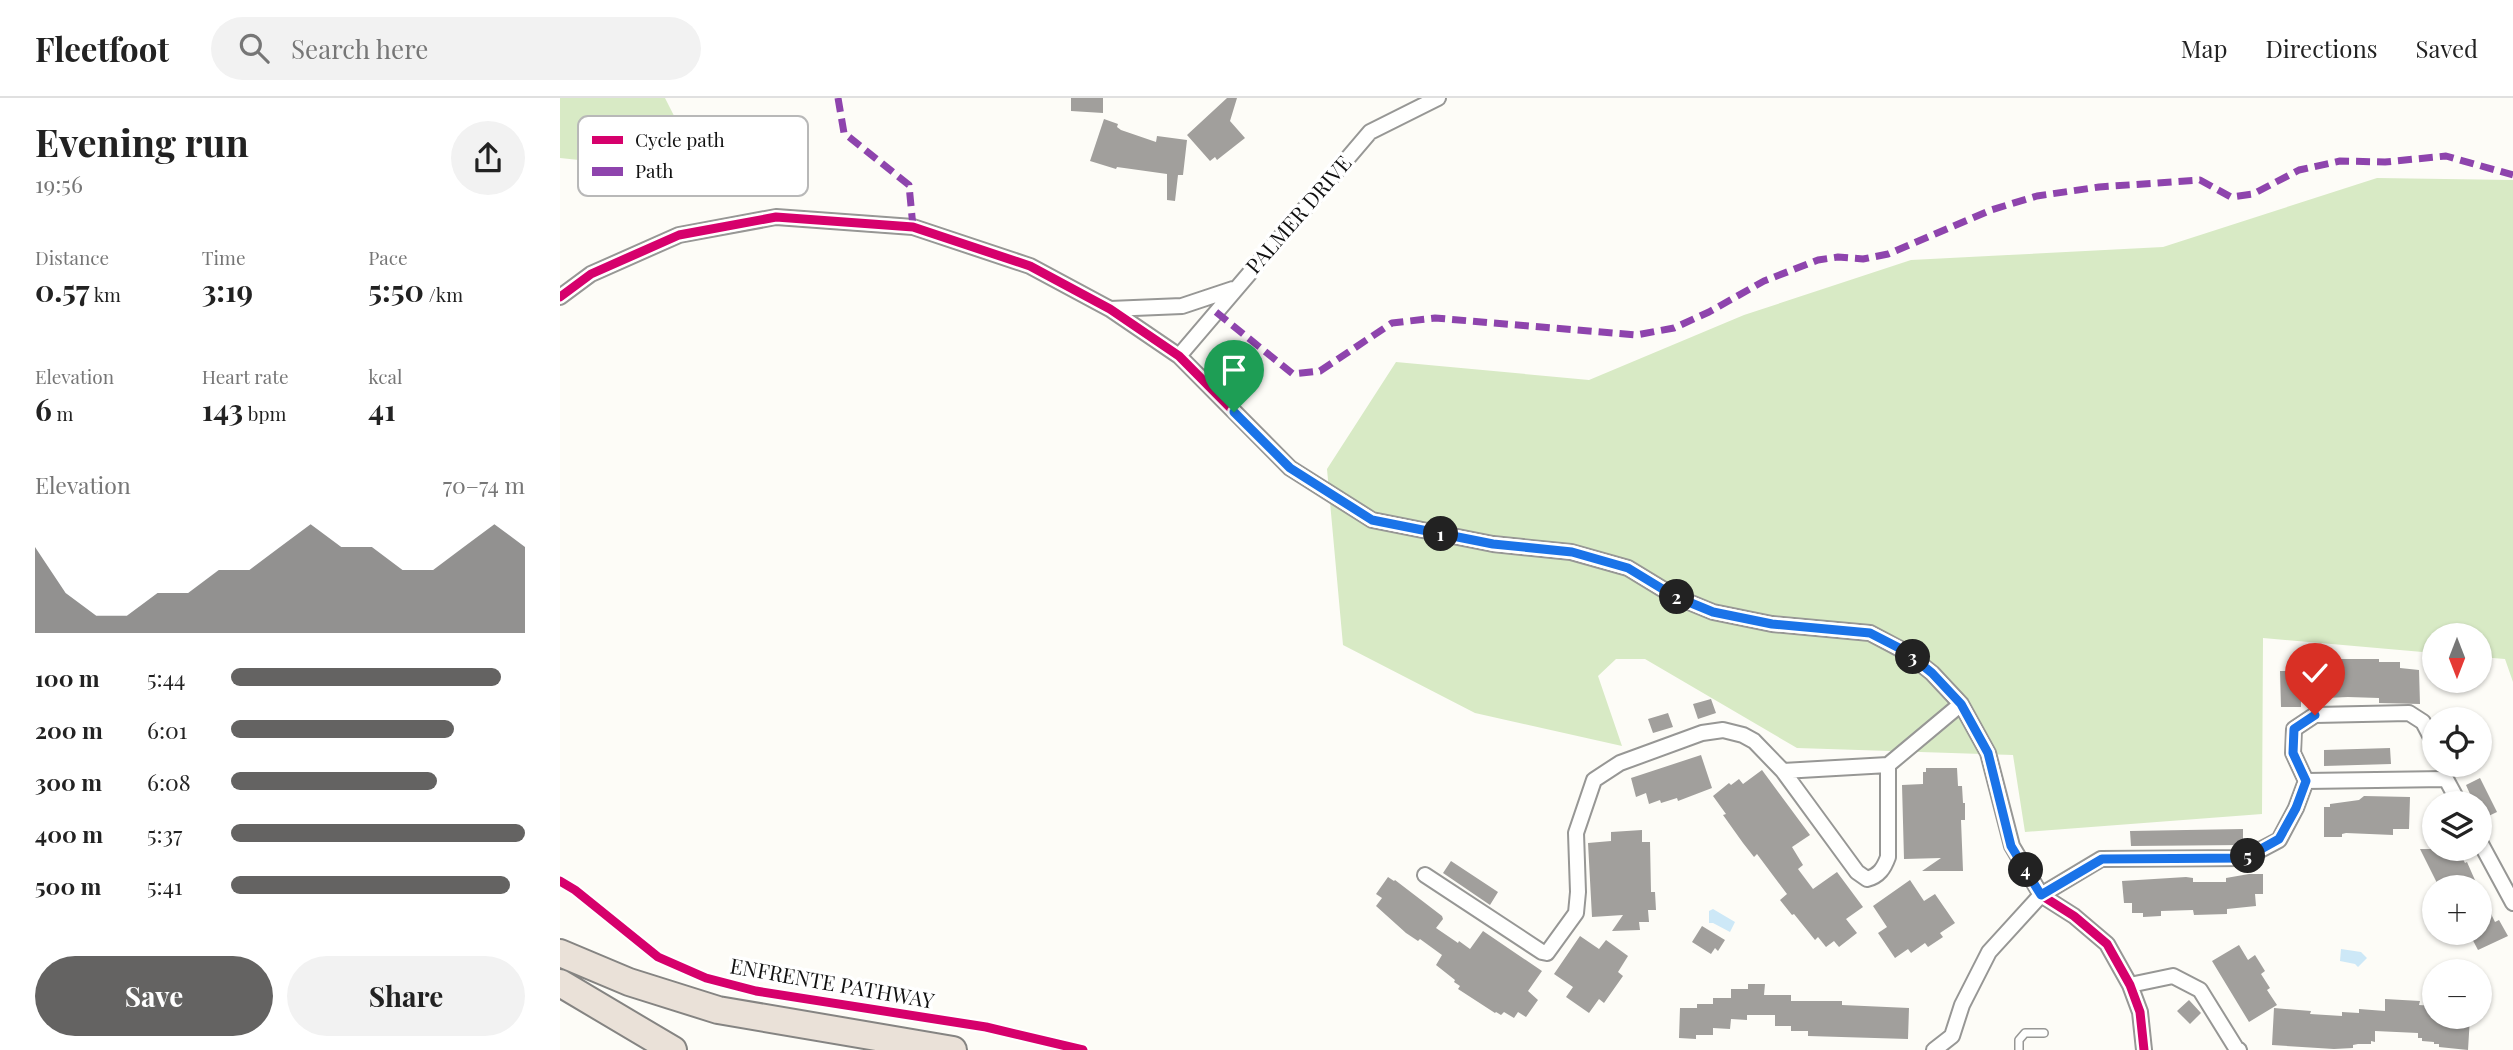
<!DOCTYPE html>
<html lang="en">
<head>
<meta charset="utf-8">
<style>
	body { margin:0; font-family:"Playfair Display",serif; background:#f2f2f2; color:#222; height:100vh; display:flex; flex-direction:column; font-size:26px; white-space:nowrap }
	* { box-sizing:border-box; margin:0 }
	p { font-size:23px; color:#767676 }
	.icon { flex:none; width:38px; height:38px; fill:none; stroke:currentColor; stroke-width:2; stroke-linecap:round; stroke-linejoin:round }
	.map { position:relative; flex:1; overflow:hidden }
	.side { display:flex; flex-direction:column; background:#fff; width:560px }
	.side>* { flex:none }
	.needle { width:46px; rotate:180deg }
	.fabs { position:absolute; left:1862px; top:525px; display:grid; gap:14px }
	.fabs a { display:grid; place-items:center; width:70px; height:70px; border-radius:50%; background:#fff; box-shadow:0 2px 5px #0004; font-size:35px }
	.pin { position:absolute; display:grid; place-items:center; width:60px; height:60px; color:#fff; margin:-72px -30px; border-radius:50% 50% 50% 0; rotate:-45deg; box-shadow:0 0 7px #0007 }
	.pin .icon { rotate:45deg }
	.km { position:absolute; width:35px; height:35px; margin:-18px; border-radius:50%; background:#222; color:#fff; font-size:19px; line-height:35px; text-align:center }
	.round { display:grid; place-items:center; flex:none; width:74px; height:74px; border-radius:37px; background:#f2f2f2 }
	.head { display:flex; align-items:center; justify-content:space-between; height:119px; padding:0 35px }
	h1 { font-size:38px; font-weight:700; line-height:52px }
	.figures { display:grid; grid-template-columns:repeat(3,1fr); gap:10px; height:119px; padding:7px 35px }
	.figures div { display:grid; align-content:center }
	.figures b { font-size:30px; font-weight:700 }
	.figures small { font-size:19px; font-weight:400 }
	.figures p { font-size:19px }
	.chart { height:196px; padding:14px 35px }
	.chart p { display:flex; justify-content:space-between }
	.chart svg { width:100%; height:126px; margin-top:7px; fill:#646362; opacity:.7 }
	.primary-button { display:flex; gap:14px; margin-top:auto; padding:14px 35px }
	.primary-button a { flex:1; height:80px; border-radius:42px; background:#646362; color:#fff; font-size:28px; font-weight:700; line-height:80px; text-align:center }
	.primary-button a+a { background:#f2f2f2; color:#222 }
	ul { padding:0 35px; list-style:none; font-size:23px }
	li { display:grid; grid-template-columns:112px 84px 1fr; align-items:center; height:52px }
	li i { height:18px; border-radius:9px; background:#646362 }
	header { display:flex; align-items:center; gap:42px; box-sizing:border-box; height:98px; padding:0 35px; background:#fff; border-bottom:2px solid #e0e0e0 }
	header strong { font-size:33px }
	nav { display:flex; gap:38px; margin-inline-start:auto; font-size:24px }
	.search { width:490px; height:63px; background:#f2f2f2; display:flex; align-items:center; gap:18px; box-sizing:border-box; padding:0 24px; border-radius:38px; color:#767676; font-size:26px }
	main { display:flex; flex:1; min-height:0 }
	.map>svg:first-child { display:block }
	.forest { fill:#d8eac5 }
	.water { fill:#cde8f7 }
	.building { fill:#a19f9c }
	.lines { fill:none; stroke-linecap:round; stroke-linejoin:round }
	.service-casing { stroke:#979795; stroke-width:10 }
	.minor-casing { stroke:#979795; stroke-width:18 }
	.motorway-casing { stroke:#858482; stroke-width:30 }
	.service { stroke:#fffffe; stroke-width:7 }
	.minor { stroke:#fffffe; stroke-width:14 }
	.motorway { stroke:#eae1d8; stroke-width:26 }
	.quiet { stroke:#8e44ad; stroke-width:7; stroke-dasharray:14 7; stroke-linecap:butt }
	.cycleway-casing { stroke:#fff; stroke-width:13 }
	.cycleway { stroke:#d6006c; stroke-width:9 }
	.route-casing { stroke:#fff; stroke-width:14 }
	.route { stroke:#1a73e8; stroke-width:9 }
	.labels { text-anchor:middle; stroke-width:7; stroke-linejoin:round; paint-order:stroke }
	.street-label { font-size:21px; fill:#111; stroke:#fff }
	.key { fill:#fff; stroke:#b8b8b8; stroke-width:2 }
	.key-label { font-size:19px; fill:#111 }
</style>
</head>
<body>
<header>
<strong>Fleetfoot</strong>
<div class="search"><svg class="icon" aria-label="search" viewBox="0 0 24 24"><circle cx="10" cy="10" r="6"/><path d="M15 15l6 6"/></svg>Search here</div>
<nav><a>Map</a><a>Directions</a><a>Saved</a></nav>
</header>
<main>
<section class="side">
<div class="head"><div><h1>Evening run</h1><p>19:56</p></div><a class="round"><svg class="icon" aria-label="share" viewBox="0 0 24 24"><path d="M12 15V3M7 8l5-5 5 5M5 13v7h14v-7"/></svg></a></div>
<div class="figures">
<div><p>Distance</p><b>0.57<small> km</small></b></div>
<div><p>Time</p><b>3:19</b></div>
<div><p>Pace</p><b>5:50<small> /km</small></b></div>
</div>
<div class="figures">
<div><p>Elevation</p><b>6<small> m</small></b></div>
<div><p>Heart rate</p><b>143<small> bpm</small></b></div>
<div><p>kcal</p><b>41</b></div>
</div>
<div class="chart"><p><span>Elevation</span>70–74 m</p>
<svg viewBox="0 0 160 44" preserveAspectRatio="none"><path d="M0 44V14L10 30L20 38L30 38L40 30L50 30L60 22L70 22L80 14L90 6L100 14L110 14L120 22L130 22L140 14L150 6L160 14V44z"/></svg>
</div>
<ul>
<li><b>100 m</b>5:44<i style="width:92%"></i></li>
<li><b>200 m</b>6:01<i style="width:76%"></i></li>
<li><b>300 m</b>6:08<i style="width:70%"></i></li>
<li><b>400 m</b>5:37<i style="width:100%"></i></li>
<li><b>500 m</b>5:41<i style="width:95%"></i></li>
</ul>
<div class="primary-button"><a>Save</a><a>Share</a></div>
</section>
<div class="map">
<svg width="1953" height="952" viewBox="0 0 1953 952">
	<rect width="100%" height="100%" fill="#fdfcf7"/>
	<path class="forest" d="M 0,0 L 105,0 L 143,75 L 0,60 Z
		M 1817,80 L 1953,82 L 1953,584 L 1945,561 L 1920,559 L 1920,537 L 1874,537 L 1874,555 L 1703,540 L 1702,716 L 1465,734 L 1453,657 L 1237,650 L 1085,561 L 1056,561 L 1038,578 L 1062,648 L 915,615 L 783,547 L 767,371 L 836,264 L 1029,282 L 1184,217 L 1351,162 L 1603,149 Z"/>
	<path class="water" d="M 1153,811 L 1175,824 L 1170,834 L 1153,825 L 1149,825 L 1149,813 Z
		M 1781,851 L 1801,854 L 1807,860 L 1798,869 L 1795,866 L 1780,863 Z"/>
	<path class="building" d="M 511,0 L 543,0 L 543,15 L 511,13 Z
		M 667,0 L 677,0 L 670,23 L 685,40 L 657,62 L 655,59 L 650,63 L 627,37 Z
		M 544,21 L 558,26 L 557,29 L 561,32 L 596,44 L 597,38 L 627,42 L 623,77 L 618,77 L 615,103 L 607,102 L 607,76 L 557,69 L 556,71 L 530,63 Z
		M 1751,561 L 1819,561 L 1819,564 L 1840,564 L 1840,570 L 1859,572 L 1860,606 L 1819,605 L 1819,600 L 1788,599 L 1741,601 L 1741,609 L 1721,609 L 1720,573 L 1738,573 L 1738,564 L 1751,563 Z
		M 1151,601 L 1156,615 L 1138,621 L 1133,606 Z
		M 1108,615 L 1113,629 L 1093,635 L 1088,621 Z
		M 1830,650 L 1831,666 L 1764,668 L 1764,652 Z
		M 1141,657 L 1152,690 L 1118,703 L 1117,700 L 1101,705 L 1100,702 L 1089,706 L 1086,695 L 1076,699 L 1071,680 Z
		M 1366,670 L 1397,670 L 1398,688 L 1402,688 L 1403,705 L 1405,705 L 1405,722 L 1401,722 L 1403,773 L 1362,773 L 1381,760 L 1344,761 L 1342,687 L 1363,686 L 1363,674 L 1366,674 Z
		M 1202,672 L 1250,737 L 1232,749 L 1243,767 L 1238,771 L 1253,791 L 1277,774 L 1303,809 L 1286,821 L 1297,835 L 1279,849 L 1274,843 L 1266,849 L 1258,839 L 1255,842 L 1234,816 L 1232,817 L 1220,802 L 1227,796 L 1197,756 L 1194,759 L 1183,745 L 1163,717 L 1166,716 L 1153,698 L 1169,685 L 1171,687 L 1179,681 L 1183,686 Z
		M 1920,680 L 1937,714 L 1920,722 L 1920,705 L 1914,705 L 1906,687 Z
		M 1804,698 L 1850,699 L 1849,731 L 1833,731 L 1833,737 L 1786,735 L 1782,736 L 1782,739 L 1764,739 L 1764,709 L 1770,709 L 1770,706 L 1799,702 Z
		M 1683,731 L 1683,747 L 1571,748 L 1570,733 Z
		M 1082,732 L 1082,744 L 1090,744 L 1091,794 L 1095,794 L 1096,812 L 1088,812 L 1089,824 L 1079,824 L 1080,832 L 1052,833 L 1063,817 L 1032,819 L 1028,745 L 1051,743 L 1051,734 Z
		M 1860,751 L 1898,751 L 1905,765 L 1907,764 L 1918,789 L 1879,789 Z
		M 891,763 L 938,794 L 930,807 L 883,775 Z
		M 1689,776 L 1703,776 L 1703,796 L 1695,796 L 1696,808 L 1667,811 L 1667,816 L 1634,817 L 1633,812 L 1601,813 L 1601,818 L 1583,819 L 1583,815 L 1572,815 L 1572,805 L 1564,805 L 1562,783 L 1626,779 L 1633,780 L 1633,784 L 1666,784 L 1666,780 Z
		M 828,779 L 834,783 L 835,782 L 882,818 L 883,821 L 876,830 L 898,845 L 899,843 L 910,851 L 923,833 L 982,873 L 968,893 L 978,902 L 966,919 L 958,914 L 954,920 L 944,914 L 941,917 L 936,914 L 935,915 L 898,891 L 900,888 L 894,884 L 895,882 L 876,867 L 882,857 L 860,841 L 858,843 L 846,835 L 816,808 L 822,800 L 816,796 Z
		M 1350,782 L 1364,803 L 1375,796 L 1395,825 L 1380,835 L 1383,839 L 1368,849 L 1365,845 L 1351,855 L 1348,851 L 1335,860 L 1318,835 L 1327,829 L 1313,808 Z
		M 1920,793 L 1935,824 L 1939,822 L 1948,838 L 1918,852 L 1909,835 L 1920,835 Z
		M 1142,828 L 1165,842 L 1158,853 L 1155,850 L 1151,856 L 1132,844 Z
		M 1020,838 L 1039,851 L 1046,842 L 1068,858 L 1058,874 L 1063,878 L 1044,905 L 1039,901 L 1029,915 L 1006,899 L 1013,889 L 994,876 Z
		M 1679,847 L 1688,862 L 1695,857 L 1705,873 L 1701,876 L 1710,890 L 1707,892 L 1717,907 L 1689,924 L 1652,863 Z
		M 1188,886 L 1205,886 L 1204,897 L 1231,897 L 1231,903 L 1282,903 L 1282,907 L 1349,910 L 1348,941 L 1248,938 L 1248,933 L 1231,933 L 1231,928 L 1215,928 L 1215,917 L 1187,917 L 1187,922 L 1171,921 L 1170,931 L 1153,930 L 1153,937 L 1136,937 L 1136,941 L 1119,940 L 1120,910 L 1137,910 L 1137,906 L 1153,906 L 1153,900 L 1171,900 L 1171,891 L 1188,891 Z
		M 1825,901 L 1860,903 L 1859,907 L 1874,908 L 1874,919 L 1910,919 L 1908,952 L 1879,949 L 1879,946 L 1874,946 L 1874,944 L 1862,943 L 1862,940 L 1858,940 L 1858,935 L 1815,933 L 1815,944 L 1811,943 L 1811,946 L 1798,946 L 1793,947 L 1793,950 L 1774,951 L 1712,947 L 1714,910 L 1751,913 L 1750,916 L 1782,918 L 1782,914 L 1799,915 L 1799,911 L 1825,913 Z
		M 1629,902 L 1641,915 L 1630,926 L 1617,913 Z"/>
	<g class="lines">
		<defs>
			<path id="service" d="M 1459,952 L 1459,942 L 1465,935 L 1484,935"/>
			<path id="minor" d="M 0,199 L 31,176 L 119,137 L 216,119 L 353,129 L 470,168 L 550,211 L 619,258 L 730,370 L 812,422 L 933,446 L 1011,454 L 1068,470 L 1114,498 L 1153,514 L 1212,526 L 1310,535 L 1344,553 L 1372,575 L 1401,606 L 1428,655 L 1452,748 L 1481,797 L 1514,818 L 1547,846 L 1570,887 L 1580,914 L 1584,952
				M 550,211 L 622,208 L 673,191
				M 619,258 L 810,34 L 878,0
				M 1223,673 L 1328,667 L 1401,606
				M 1746,683 L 1733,655 L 1734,631 L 1755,617 L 1849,615 L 1863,624 L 1874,645
				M 1920,744 L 1953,805
				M 865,777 L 982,854 L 987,855 L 1016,815 L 1018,794 L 1016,735 L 1034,682 L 1060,665 L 1142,635 L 1163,632 L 1183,637 L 1194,643 L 1223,673 L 1297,774 L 1307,781 C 1319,778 1324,770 1328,759 L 1328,667
				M 1570,887 L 1613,878 L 1640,892 L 1676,950 L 1679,952
				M 1374,952 L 1392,938 L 1402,907 L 1429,854 L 1481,797 L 1541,761 L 1685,760 L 1719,742 L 1736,710 L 1746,683 L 1886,681 L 1899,705"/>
			<path id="motorway" d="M 0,855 L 69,884 L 158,912 L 393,952
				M 0,885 L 113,952"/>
		</defs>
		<use href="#service" class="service-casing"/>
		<use href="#minor" class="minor-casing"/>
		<use href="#motorway" class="motorway-casing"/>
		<use href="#service" class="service"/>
		<use href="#minor" class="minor"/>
		<use href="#motorway" class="motorway"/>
		<path class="quiet" d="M 278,0 L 284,35 L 349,87 L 353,129
			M 656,214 L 733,276 L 760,273 L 832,225 L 875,220 L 1076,237 L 1114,230 L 1149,214 L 1204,183 L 1258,162 L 1278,159 L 1303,161 L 1328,156 L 1431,112 L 1477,98 L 1539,89 L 1640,82 L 1671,99 L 1693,96 L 1739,72 L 1780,63 L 1825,64 L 1886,58 L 1953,77"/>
		<defs>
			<path id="cycleway" d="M 0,199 L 31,176 L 119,137 L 216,119 L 353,129 L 470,168 L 550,211 L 619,258 L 730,370 L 812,422 L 933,446 L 1011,454 L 1068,470 L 1114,498 L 1153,514 L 1212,526 L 1310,535 L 1344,553 L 1372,575 L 1401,606 L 1428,655 L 1452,748 L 1481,797 L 1514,818 L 1547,846 L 1570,887 L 1580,914 L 1584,952
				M 0,783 L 15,792 L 98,859 L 146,880 L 196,893 L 426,929 L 523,952"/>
		</defs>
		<use href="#cycleway" class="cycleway-casing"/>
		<use href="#cycleway" class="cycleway"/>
	</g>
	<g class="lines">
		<defs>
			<path id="route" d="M 674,314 L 730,370 L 812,422 L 933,446 L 1012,454 L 1068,470 L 1114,498 L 1153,514 L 1212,526 L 1310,535 L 1345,553 L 1372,575 L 1401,606 L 1428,655 L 1451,748 L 1481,797 L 1542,761 L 1685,760 L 1719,741 L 1736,710 L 1746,683 L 1733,655 L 1734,631 L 1755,617"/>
		</defs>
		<use href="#route" class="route-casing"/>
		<use href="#route" class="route"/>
	</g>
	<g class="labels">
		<g class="street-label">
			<text transform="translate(739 117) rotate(-49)" y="7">PALMER DRIVE</text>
			<text transform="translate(272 886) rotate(10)" y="7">ENFRENTE PATHWAY</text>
		</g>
	</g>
	<rect x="18" y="18" width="230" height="80" rx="10" class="key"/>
	<rect x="32" y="38" width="31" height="8" fill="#d6006c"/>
	<rect x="32" y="69" width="31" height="9" fill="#8e44ad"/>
	<g class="key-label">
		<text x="75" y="49">Cycle path</text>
		<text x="75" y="80">Path</text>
	</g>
</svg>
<div class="fabs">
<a><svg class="needle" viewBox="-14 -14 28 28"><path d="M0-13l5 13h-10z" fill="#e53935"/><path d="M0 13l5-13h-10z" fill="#767676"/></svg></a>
<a><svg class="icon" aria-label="locate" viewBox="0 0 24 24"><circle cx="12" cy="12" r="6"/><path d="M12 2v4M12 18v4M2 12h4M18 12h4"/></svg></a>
<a><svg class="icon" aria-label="layers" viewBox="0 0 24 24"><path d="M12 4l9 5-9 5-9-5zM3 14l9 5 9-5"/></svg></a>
<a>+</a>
<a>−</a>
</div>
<div class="pin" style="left:674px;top:314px;background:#1e9e55"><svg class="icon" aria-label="arrive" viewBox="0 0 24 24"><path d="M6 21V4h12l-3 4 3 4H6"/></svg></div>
<div class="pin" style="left:1755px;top:617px;background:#d93025"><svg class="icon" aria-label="check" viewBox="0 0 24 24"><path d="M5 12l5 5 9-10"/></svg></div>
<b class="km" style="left:881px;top:436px">1</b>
<b class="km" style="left:1117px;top:499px">2</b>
<b class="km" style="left:1353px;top:559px">3</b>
<b class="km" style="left:1466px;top:772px">4</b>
<b class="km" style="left:1688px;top:758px">5</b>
</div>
</main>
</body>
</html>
